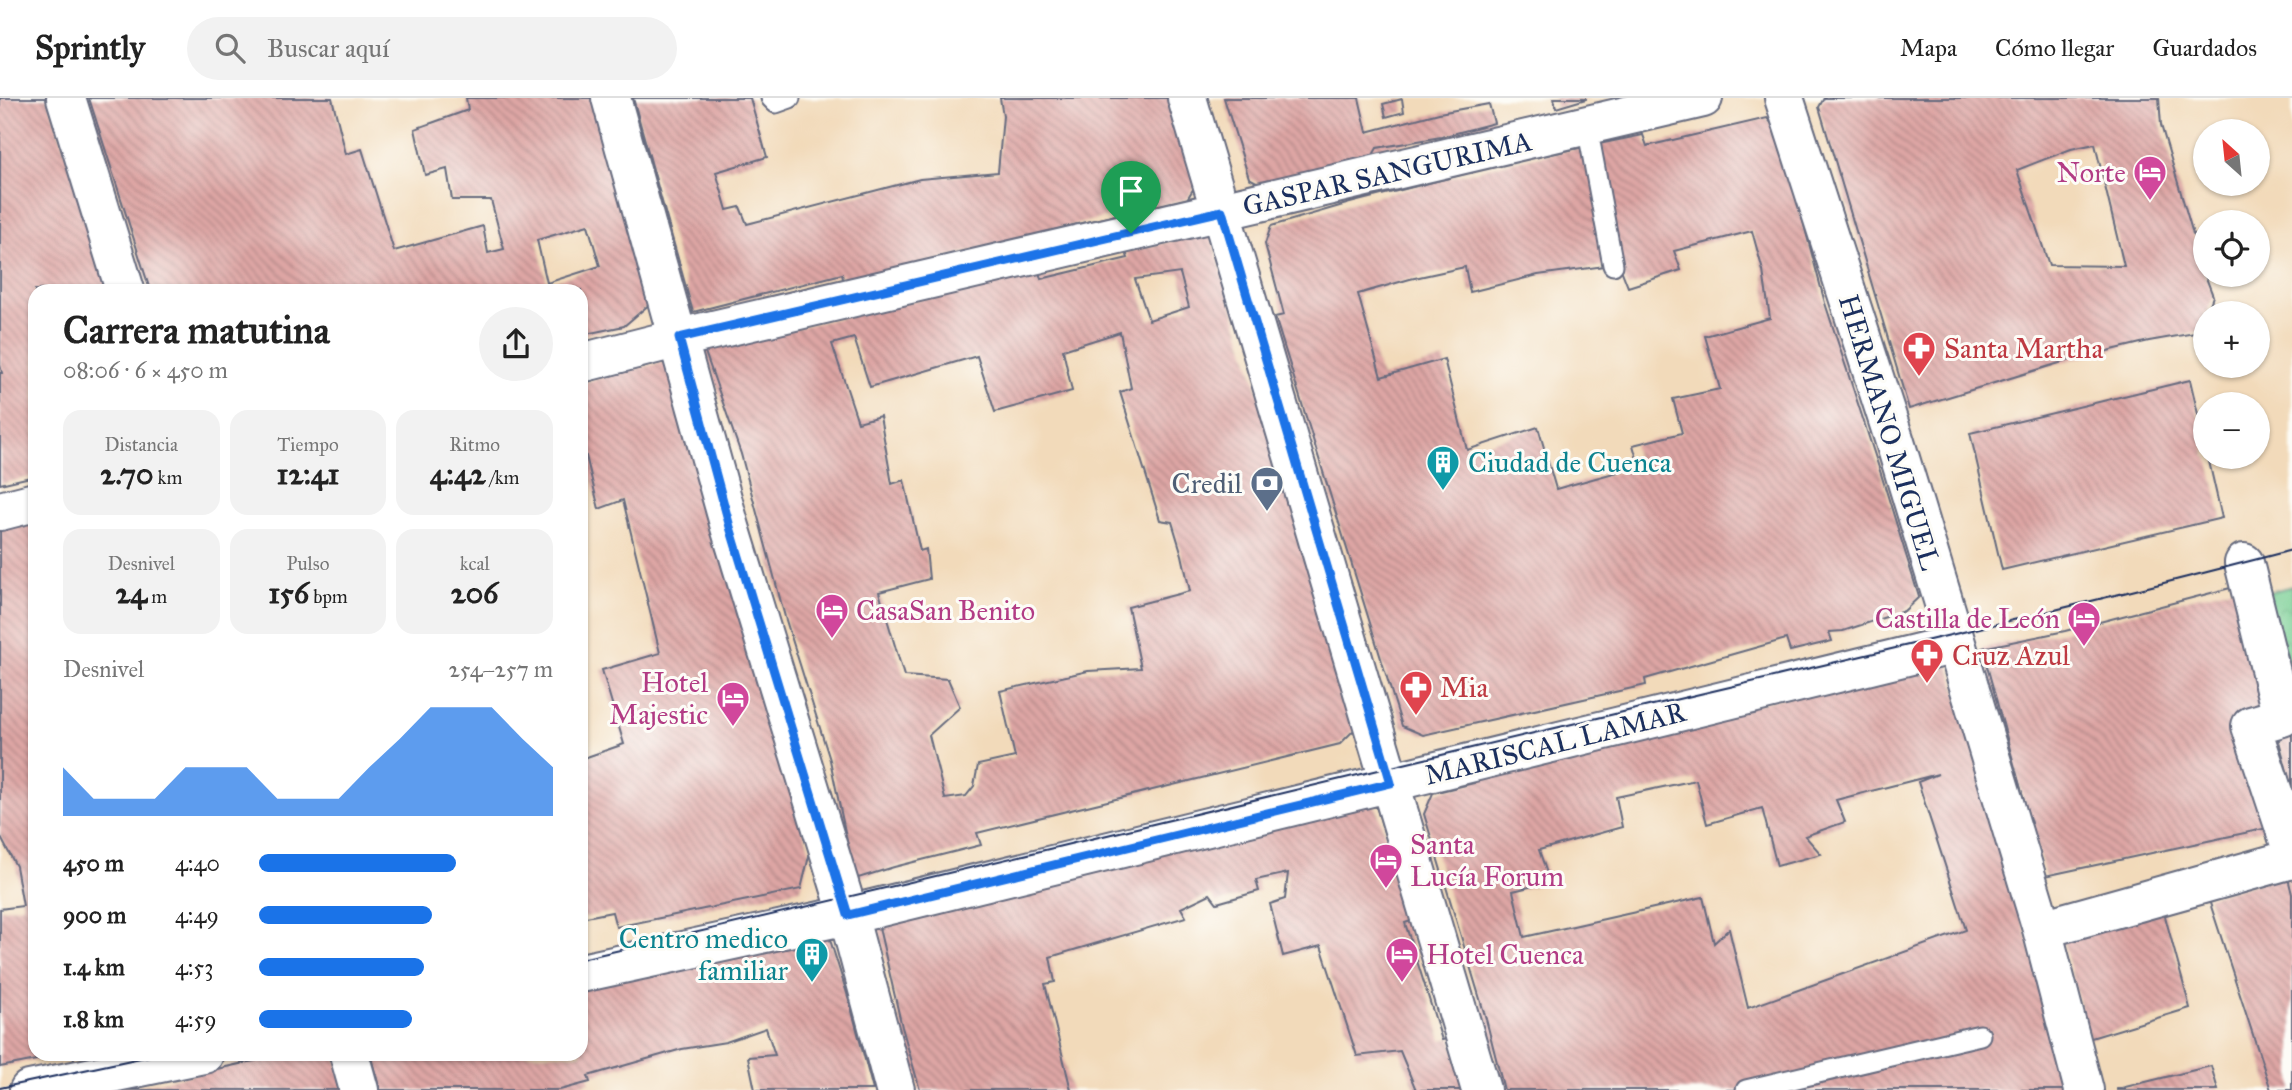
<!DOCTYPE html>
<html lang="es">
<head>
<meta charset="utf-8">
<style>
	body { margin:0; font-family:"IM FELL Great Primer",serif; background:#f2f2f2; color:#222; height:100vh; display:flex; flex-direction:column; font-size:26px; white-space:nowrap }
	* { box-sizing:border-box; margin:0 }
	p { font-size:23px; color:#767676 }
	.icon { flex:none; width:38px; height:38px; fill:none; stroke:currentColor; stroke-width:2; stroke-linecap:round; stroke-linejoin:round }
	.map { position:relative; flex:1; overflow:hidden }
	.drawer { position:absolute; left:28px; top:186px; width:560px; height:777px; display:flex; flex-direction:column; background:#fff; border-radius:21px; box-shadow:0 2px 5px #0004 }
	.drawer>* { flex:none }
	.needle { width:46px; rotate:333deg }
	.tools { position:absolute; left:2193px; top:21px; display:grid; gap:14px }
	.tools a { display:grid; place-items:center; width:77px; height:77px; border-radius:50%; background:#fff; box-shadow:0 2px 5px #0004; font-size:35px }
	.pin { position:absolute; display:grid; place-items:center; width:60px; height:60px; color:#fff; margin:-72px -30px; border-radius:50% 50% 50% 0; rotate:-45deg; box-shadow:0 0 7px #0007 }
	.pin .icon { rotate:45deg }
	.round { display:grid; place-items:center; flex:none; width:74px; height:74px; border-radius:37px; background:#f2f2f2 }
	.head { display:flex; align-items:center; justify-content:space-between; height:119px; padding:0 35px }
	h1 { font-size:38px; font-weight:700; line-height:52px }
	.figures { display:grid; grid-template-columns:repeat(3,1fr); gap:10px; height:119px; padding:7px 35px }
	.figures div { display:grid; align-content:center; border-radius:18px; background:#f2f2f2; text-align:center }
	.figures b { font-size:30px; font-weight:700 }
	.figures small { font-size:19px; font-weight:400 }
	.figures p { font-size:19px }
	.chart { height:196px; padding:14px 35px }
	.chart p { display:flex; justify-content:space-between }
	.chart svg { width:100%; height:126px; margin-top:7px; fill:#1a73e8; opacity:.7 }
	ul { padding:0 35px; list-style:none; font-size:23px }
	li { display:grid; grid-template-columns:112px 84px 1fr; align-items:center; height:52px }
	li i { height:18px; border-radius:9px; background:#1a73e8 }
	header { display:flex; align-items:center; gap:42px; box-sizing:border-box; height:98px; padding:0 35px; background:#fff; border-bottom:2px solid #e0e0e0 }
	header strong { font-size:33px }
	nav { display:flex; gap:38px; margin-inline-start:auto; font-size:24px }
	.search { width:490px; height:63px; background:#f2f2f2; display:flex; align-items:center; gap:18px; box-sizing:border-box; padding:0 24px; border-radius:38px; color:#767676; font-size:26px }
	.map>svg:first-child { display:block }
	.park { fill:url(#park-crowns); stroke:#497e78; stroke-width:2 }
	.building { fill:url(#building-back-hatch); fill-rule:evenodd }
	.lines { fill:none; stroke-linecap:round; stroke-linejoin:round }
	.lane-casing { stroke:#666b7e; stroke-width:23 }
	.street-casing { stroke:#666b7e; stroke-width:42 }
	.lane { stroke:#fff; stroke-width:19 }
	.street { stroke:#fff; stroke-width:38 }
	.tram { stroke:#1b2f5e; stroke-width:2 }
	.route-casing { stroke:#fff; stroke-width:14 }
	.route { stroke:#1a73e8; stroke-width:9 }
	.labels { text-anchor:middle; stroke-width:6; stroke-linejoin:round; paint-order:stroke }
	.hotel-label { font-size:28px; fill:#b23c85; stroke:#fdfcf7; text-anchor:end }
	.street-label { font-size:28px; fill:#1b2f5e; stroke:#fdfcf7 }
	.health-label { font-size:28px; fill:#be3a42; stroke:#fdfcf7; text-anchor:start }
	.culture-label { font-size:28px; fill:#0d838f; stroke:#fdfcf7; text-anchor:start }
	.service-label { font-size:28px; fill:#4e5e75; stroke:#fdfcf7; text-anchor:end }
</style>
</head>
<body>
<header>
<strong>Sprintly</strong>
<div class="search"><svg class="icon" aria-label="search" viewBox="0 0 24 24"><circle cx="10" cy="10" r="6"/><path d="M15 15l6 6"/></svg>Buscar aquí</div>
<nav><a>Mapa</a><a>Cómo llegar</a><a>Guardados</a></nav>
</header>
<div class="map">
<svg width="2292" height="992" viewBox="0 0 2292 992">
	<defs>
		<pattern id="park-crowns" width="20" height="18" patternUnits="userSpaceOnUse" patternTransform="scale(1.75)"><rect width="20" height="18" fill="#77ce93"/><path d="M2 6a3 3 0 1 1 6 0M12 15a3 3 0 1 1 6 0" fill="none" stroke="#66b181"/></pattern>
		<pattern id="building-back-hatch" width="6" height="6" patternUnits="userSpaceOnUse" patternTransform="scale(1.75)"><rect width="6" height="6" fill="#dea6a4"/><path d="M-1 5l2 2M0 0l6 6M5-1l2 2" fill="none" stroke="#b38889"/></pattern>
	</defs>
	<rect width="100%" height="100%" fill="#fdfcf7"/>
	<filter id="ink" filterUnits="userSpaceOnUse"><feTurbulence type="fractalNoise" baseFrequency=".0143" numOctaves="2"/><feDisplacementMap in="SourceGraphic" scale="14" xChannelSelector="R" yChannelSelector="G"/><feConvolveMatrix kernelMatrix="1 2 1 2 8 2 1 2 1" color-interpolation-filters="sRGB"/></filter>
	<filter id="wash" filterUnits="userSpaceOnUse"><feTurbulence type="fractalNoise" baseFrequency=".00686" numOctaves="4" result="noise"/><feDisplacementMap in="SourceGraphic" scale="28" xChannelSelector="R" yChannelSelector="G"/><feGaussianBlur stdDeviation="1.57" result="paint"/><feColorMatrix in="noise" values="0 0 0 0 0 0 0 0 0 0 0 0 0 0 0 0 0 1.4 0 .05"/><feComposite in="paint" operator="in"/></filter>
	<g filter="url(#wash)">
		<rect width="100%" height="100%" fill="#f2daba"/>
		<path class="park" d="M 2292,488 L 2292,614 L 2251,499 Z"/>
		<g id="blocks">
			<path class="building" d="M 0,0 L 48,0 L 110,192 L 35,192 L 35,378 L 0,386 L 0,275 L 2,275 L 0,267 Z
				M 89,0 L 332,0 L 346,56 L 362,51 L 394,153 L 483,128 L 488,155 L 504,151 L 491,102 L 452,102 L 447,71 L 425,77 L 415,31 L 468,12 L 466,0 L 593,0 L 651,205 L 624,228 L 581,237 L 581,192 L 150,192 ZM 588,127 L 600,168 L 547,185 L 537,142 Z
				M 633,0 L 750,0 L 767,59 L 716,74 L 727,112 L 740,109 L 747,126 L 920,81 L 998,74 L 1003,18 L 1000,0 L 1177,0 L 1200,80 L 1187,101 L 1094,122 L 844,185 L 842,176 L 693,214 Z
				M 1224,0 L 1359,0 L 1367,34 L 1439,15 L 1489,6 L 1494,25 L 1441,39 L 1377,50 L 1373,57 L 1264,88 L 1249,80 Z
				M 1554,0 L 1586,0 L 1586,1 L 1556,10 Z
				M 1824,0 L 2159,0 L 2161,27 L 2205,177 L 2213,198 L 2207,215 L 2205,215 L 2201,234 L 2149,243 L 2066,263 L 1909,311 L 1819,9 ZM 2095,46 L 2124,168 L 2049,167 L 2017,72 L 2071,51 Z
				M 1402,1 L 1404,14 L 1386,19 L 1383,6 Z
				M 1767,20 L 1779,34 L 1825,205 L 1881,376 L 1919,499 L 1904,513 L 1843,533 L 1829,534 L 1832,543 L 1790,553 L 1786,541 L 1645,581 L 1646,587 L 1423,637 L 1402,628 L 1275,219 L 1284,217 L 1265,146 L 1271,128 L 1350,105 L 1511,64 L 1643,37 L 1647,48 ZM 1752,133 L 1763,173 L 1770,220 L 1705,238 L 1720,291 L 1673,301 L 1682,335 L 1633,347 L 1639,368 L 1556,391 L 1538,329 L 1467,352 L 1444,261 L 1381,279 L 1358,196 L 1410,181 L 1465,169 L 1470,194 L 1538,177 L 1619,166 L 1628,189 L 1681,172 L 1674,153 Z
				M 1210,134 L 1359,627 L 1340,646 L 977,735 L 981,747 L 894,769 L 855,781 L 830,662 L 785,519 L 741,356 L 704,251 L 1039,174 L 1041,181 L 1128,160 L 1126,154 ZM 1180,175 L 1189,209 L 1149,222 L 1135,181 ZM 1120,234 L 1131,290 L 1120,294 L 1160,422 L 1172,424 L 1182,457 L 1190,493 L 1128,509 L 1141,570 L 1088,573 L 1000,593 L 1015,659 L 978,667 L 974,688 L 966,698 L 945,701 L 929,637 L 960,609 L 948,581 L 904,578 L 879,494 L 929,481 L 926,451 L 920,453 L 904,382 L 892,386 L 880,318 L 858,324 L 832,246 L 854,240 L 870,289 L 977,258 L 995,314 L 1072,293 L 1063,252 Z
				M 668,263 L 810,754 L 801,791 L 616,829 L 612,814 L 581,820 L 581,661 L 624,646 L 602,572 L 660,555 L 623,402 L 599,411 L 586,358 L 581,359 L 581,285 Z
				M 2190,282 L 2205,346 L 2205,359 L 2208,359 L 2222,420 L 2002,472 L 1970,335 Z
				M 35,420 L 35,956 L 62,957 L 0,969 L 0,811 L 23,808 L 16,768 L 0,738 L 0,429 Z
				M 2238,488 L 2272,614 L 2268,730 L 2045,778 L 1982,550 L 2065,533 Z
				M 1947,559 L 2071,992 L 1504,992 L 1486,921 L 1424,716 L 1433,695 L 1474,685 L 1472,677 ZM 1938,676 L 1918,684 L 1966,832 L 1748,910 L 1729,831 L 1714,845 L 1703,799 L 1524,839 L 1513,793 L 1550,784 L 1539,752 L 1622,729 L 1616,699 L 1696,682 L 1707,726 L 1762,710 L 1777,768 L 1821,756 L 1805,738 L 1845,724 L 1836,702 Z
				M 2292,623 L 2292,688 L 2291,688 L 2275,628 Z
				M 1367,699 L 1377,711 L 1411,823 L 1405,825 L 1442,942 L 1451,940 L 1467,992 L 1416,992 L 1400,953 L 1357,958 L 1321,848 L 1283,858 L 1270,806 L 1285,801 L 1288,775 L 1256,782 L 1259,793 L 1217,805 L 1210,796 L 1181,810 L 1186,819 L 1050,859 L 1055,884 L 1045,886 L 1071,992 L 920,992 L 902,929 L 877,821 L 1038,791 L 1036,778 Z
				M 2287,776 L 2292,796 L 2292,992 L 2271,992 L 2208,799 Z
				M 2163,811 L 2190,910 L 2088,941 L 2062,838 Z
				M 826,829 L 849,902 L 873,992 L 755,992 L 748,959 L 775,957 L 766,930 L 726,944 L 682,951 L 588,978 L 590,984 L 560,992 L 380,992 L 370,956 L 581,956 L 581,882 Z
				M 70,956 L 103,956 L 104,957 L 76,963 Z
				M 285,956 L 335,956 L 346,992 L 122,992 Z
				M 2211,968 L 2218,992 L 2117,992 L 2117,991 Z"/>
		</g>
	</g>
	<g filter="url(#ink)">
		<use href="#blocks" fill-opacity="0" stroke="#666b7e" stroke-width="2"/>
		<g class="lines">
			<defs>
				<path id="lane" d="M 771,0 L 776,5 L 790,0
					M 1587,28 L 1613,167
					M 1746,992 L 1980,937"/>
				<path id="street" d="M 66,0 L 125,192
					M 611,0 L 730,429 L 844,802 L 895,992
					M 1187,0 L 1481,992
					M 1784,0 L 1895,344 L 1953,535 L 2042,831 L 2084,992
					M 581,265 L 679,240 L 1703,0
					M 0,413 L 35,404
					M 2244,465 L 2282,619 L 2251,628 L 2292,752
					M 2042,831 L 2292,761
					M 581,875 L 848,817 L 1956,546
					M 349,956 L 359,992
					M 29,992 L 204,956"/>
			</defs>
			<use href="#lane" class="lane-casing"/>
			<use href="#street" class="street-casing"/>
			<use href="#lane" class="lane"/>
			<use href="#street" class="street"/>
			<path class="tram" d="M 581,861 C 877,794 1171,721 1467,651 C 1742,585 2019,524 2292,452
				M 0,990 L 159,956"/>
		</g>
	</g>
	<g class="lines" filter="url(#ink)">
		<defs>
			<path id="route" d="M 1222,113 L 1391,685 L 848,817 L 730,429 L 679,240 Z"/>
		</defs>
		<use href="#route" class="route-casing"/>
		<use href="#route" class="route"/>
	</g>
	<defs>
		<symbol id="hotel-pin" viewBox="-11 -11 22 30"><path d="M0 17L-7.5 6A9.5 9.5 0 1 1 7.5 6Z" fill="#d1479c" stroke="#fdfcf7"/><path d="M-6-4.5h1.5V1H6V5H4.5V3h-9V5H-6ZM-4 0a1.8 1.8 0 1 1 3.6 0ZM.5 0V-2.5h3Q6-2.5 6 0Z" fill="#fff"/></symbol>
		<symbol id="pharmacy-pin" viewBox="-11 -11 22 30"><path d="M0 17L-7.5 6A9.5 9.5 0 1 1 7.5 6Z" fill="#e0444e" stroke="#fdfcf7"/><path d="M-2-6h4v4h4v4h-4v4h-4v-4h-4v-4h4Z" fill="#fff"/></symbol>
		<symbol id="building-pin" viewBox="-11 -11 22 30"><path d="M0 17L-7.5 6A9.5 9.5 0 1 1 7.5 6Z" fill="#0f9aa8" stroke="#fdfcf7"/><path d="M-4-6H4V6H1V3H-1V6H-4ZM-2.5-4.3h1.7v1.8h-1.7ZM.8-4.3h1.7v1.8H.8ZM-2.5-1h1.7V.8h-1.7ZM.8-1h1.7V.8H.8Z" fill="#fff"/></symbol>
		<symbol id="bank-pin" viewBox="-11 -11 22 30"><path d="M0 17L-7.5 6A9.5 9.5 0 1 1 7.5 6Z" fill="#5c6f8a" stroke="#fdfcf7"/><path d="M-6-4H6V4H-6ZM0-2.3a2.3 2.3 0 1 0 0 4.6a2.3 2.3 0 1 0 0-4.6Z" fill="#fff"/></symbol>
	</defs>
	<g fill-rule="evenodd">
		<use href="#hotel-pin" x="2131" y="55" width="38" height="52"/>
		<use href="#pharmacy-pin" x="1900" y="231" width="38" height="52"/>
		<use href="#building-pin" x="1424" y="345" width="38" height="52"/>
		<use href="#bank-pin" x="1248" y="366" width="38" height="52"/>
		<use href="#hotel-pin" x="813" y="493" width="38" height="52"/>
		<use href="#hotel-pin" x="2065" y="501" width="38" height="52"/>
		<use href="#pharmacy-pin" x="1908" y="538" width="38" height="52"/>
		<use href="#pharmacy-pin" x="1397" y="570" width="38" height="52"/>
		<use href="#hotel-pin" x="714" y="581" width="38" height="52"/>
		<use href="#hotel-pin" x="1367" y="743" width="38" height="52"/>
		<use href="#building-pin" x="793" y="837" width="38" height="52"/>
		<use href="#hotel-pin" x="1383" y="837" width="38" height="52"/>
	</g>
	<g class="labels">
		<g class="hotel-label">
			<text x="2126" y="84">Norte</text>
			<text x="856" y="522" text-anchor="start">CasaSan Benito</text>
			<text x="2060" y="530">Castilla de León</text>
			<text x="708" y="594">Hotel<tspan x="708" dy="32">Majestic</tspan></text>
			<text x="1410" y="756" text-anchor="start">Santa<tspan x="1410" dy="32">Lucía Forum</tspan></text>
			<text x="1426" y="866" text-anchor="start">Hotel Cuenca</text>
		</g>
		<g class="street-label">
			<text transform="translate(1387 75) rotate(-13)" y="10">GASPAR SANGURIMA</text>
			<text transform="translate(1890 334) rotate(73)" y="10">HERMANO MIGUEL</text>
			<text transform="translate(1555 645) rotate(-14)" y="10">MARISCAL LAMAR</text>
		</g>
		<g class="health-label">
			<text x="1944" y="260">Santa Martha</text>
			<text x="1952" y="567">Cruz Azul</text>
			<text x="1440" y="599">Mia</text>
		</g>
		<g class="culture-label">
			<text x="1468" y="374">Ciudad de Cuenca</text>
			<text x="788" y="850" text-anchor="end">Centro medico<tspan x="788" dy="32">familiar</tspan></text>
		</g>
		<g class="service-label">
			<text x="1242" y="395">Credil</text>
		</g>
	</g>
</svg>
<div class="tools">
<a><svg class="needle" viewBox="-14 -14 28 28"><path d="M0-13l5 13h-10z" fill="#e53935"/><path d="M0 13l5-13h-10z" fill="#767676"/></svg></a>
<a><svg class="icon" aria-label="locate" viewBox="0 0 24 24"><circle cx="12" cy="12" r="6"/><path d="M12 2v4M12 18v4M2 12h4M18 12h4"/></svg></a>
<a>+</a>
<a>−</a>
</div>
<div class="pin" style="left:1131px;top:135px;background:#1e9e55"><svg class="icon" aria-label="arrive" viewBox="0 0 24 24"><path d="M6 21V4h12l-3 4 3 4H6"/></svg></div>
<section class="drawer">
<div class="head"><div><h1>Carrera matutina</h1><p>08:06 · 6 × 450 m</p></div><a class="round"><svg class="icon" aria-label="share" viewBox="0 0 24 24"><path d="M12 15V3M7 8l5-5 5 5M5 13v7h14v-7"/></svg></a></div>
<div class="figures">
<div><p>Distancia</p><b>2.70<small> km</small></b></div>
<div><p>Tiempo</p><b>12:41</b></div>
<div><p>Ritmo</p><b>4:42<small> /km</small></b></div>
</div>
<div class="figures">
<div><p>Desnivel</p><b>24<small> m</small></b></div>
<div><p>Pulso</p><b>156<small> bpm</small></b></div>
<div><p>kcal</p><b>206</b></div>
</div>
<div class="chart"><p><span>Desnivel</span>254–257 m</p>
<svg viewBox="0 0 160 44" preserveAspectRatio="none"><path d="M0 44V27L10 38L20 38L30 38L40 27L50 27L60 27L70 38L80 38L90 38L100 27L110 17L120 6L130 6L140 6L150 17L160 27V44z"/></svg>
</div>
<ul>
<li><b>450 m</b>4:40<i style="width:67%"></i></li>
<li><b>900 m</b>4:49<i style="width:59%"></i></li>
<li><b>1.4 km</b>4:53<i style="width:56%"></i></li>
<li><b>1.8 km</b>4:59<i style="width:52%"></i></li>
</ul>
</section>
</div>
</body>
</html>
